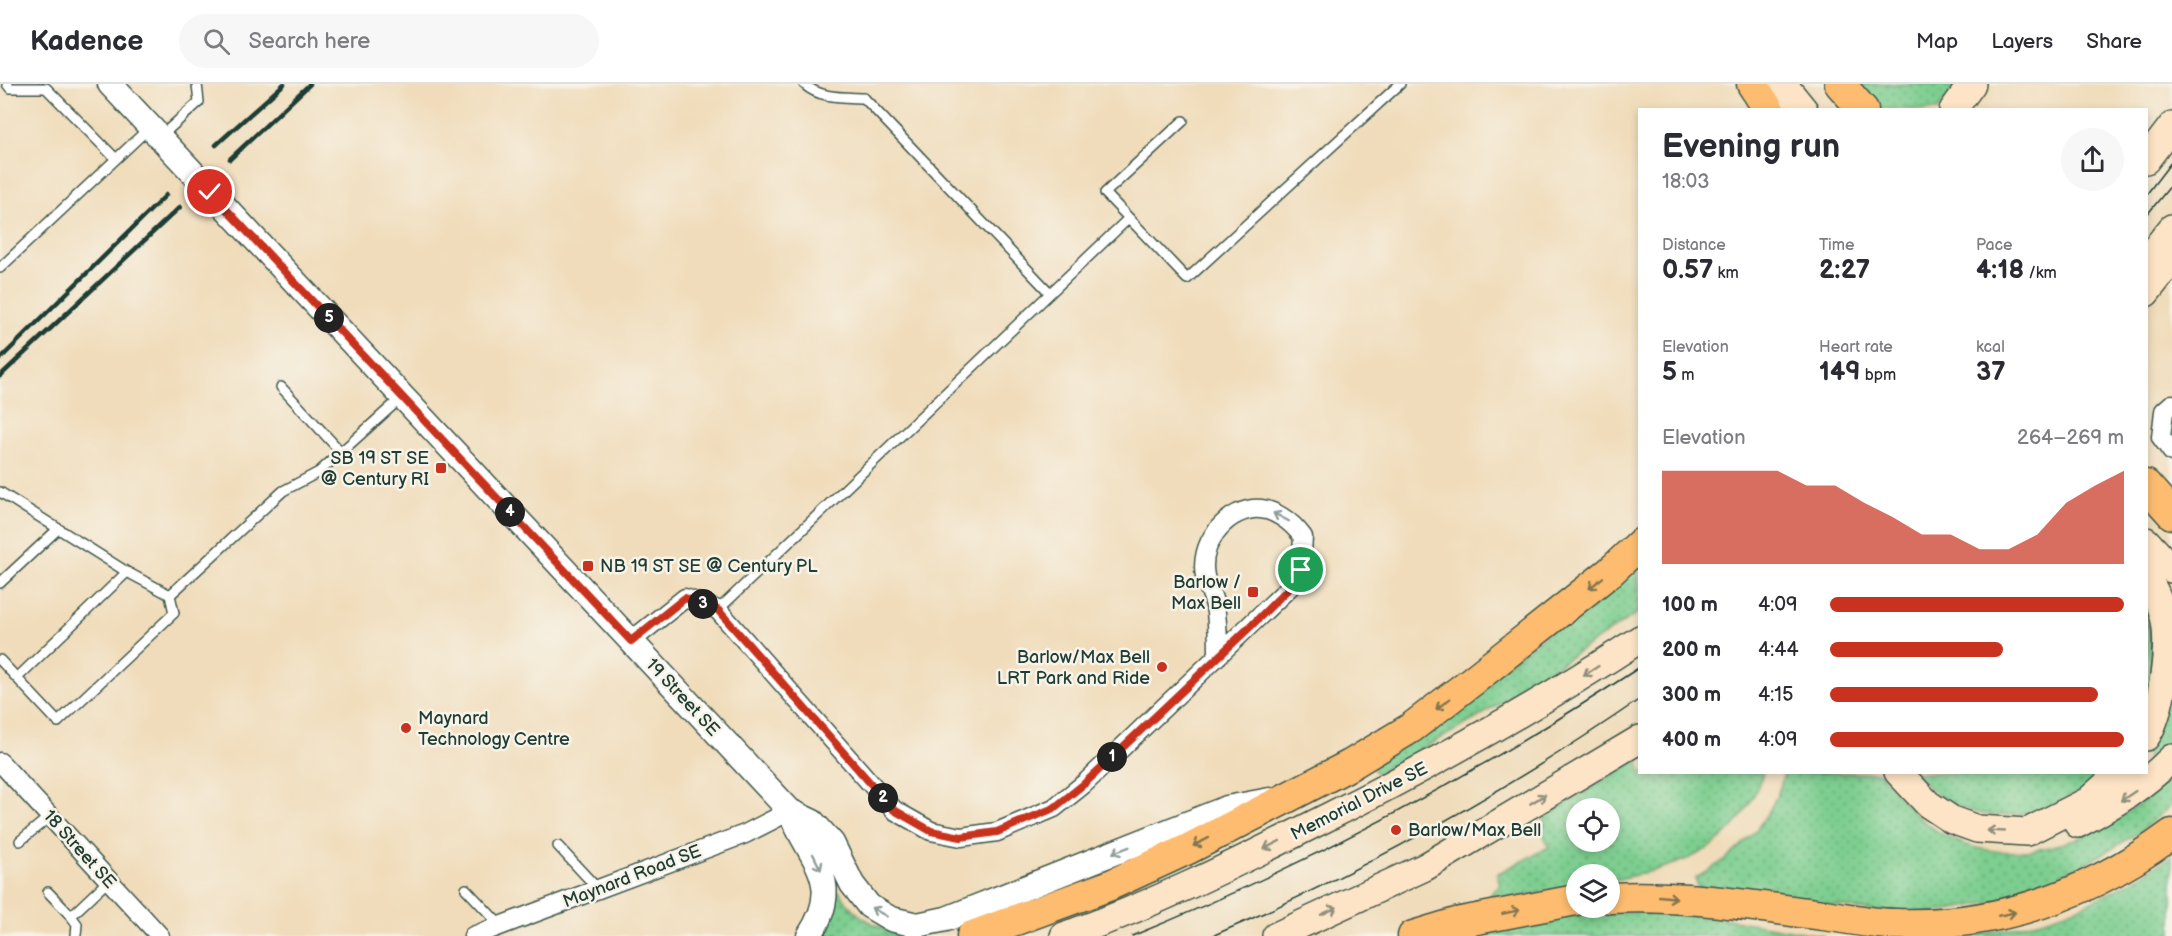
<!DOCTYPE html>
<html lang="en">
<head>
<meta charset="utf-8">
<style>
	body { margin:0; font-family:"Balsamiq Sans",sans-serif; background:#f7f7f7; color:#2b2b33; height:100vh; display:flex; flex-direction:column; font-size:22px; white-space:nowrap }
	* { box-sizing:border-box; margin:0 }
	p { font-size:20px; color:#7c7c81 }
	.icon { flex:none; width:33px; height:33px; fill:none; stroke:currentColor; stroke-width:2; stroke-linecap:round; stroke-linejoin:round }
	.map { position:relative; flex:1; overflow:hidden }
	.panel { position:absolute; left:1638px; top:24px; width:510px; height:666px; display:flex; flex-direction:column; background:#fff; border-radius:0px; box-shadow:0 3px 9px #0003 }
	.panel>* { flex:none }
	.tools { position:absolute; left:1566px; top:714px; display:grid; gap:12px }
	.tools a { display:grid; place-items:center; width:54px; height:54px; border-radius:50%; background:#fff; box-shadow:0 3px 9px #0003; font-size:30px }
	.pin { position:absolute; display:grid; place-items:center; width:51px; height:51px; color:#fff; margin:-26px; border:3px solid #fff; border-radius:50%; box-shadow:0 2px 6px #0007 }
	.km { position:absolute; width:30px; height:30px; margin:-15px; border-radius:50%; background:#222; color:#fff; font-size:16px; line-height:30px; text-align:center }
	.round { display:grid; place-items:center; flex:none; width:63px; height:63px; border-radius:32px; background:#f7f7f7 }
	.summary { display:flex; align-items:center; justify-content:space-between; height:102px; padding:0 24px }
	h1 { font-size:33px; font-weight:800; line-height:45px }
	.stats { display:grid; grid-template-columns:repeat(3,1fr); gap:9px; height:102px; padding:6px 24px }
	.stats div { display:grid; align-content:center }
	.stats b { font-size:26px; font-weight:800 }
	.stats small { font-size:16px; font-weight:400 }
	.stats p { font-size:16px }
	.chart { height:168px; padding:12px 24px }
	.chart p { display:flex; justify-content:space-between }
	.chart svg { width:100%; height:108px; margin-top:6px; fill:#c8321e; opacity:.7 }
	ul { padding:0 24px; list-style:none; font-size:20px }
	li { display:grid; grid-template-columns:96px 72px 1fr; align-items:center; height:45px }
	li i { height:15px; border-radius:8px; background:#c8321e }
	header { display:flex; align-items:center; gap:36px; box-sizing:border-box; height:84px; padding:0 30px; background:#fff; border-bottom:2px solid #e1e1e2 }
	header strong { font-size:28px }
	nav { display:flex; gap:33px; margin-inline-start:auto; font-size:21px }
	.search { width:420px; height:54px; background:#f7f7f7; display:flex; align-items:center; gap:15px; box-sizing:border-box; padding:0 21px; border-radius:33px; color:#7c7c81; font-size:22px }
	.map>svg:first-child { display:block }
	.grass { fill:url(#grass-dots); stroke:#4e8662; stroke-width:1.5; fill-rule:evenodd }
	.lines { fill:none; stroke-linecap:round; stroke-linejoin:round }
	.service-casing { stroke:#3e5548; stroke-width:12 }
	.minor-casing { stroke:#3e5548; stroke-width:21 }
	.tertiary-casing { stroke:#3e5548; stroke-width:27 }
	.secondary-casing { stroke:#3e5548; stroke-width:30 }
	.primary-casing { stroke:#3e5548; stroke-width:33 }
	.service { stroke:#fff; stroke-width:9 }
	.minor { stroke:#fff; stroke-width:18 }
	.tertiary { stroke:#fff; stroke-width:24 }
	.secondary { stroke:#fee4c6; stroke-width:27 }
	.primary { stroke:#fdbc70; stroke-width:30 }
	.tram { stroke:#1f3d34; stroke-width:1.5 }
	.rail { stroke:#1f3d34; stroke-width:4.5 }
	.oneway { stroke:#8f9e9a }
	.oneway2 { stroke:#83764f }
	.oneway3 { stroke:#8e907d }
	.route-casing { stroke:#fff; stroke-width:12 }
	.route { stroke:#c8321e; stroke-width:8 }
	.poi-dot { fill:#c8321e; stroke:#f7f3e8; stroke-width:2 }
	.labels { text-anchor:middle; stroke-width:5; stroke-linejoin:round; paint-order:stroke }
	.poi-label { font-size:18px; fill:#1f3d34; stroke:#f7f3e8; text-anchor:end }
	.street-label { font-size:18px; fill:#1f3d34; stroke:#f7f3e8 }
</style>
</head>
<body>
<header>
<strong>Kadence</strong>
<div class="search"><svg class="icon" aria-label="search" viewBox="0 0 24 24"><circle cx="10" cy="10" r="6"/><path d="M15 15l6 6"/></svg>Search here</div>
<nav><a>Map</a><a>Layers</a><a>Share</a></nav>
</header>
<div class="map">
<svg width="2172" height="852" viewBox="0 0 2172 852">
	<defs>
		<pattern id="grass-dots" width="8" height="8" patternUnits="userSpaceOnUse" patternTransform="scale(1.5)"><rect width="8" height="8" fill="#7dce90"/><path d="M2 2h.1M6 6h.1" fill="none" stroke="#66a876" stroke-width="1.8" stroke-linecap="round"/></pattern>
	</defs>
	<rect width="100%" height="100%" fill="#f7f3e8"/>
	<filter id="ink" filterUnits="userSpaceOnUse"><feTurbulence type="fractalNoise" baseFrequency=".0167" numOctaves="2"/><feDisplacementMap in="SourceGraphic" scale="12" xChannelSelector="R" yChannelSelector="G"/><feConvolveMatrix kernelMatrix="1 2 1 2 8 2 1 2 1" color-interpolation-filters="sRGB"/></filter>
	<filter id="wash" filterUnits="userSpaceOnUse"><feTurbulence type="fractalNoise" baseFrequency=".008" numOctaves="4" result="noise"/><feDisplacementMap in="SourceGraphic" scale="24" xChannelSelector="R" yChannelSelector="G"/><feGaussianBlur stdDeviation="1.35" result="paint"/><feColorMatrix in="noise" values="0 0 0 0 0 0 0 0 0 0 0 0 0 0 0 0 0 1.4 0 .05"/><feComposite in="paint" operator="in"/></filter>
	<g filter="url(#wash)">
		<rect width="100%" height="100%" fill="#f0dcba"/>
		<path class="grass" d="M 1857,0 L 1957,0 L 1938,26 L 1879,25 Z
			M 1639,480 L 1639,528 L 1477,634 L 1377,690 L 1372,683 Z
			M 2147,534 C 2153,563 2152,588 2147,618 Z
			M 2172,590 L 2172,657 L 2147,685 L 2147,669 Z
			M 1639,674 L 1640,688 L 1763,689 C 1735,769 1685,780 1610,797 L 1610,790 L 1576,790 L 1576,803 L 1483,819 L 1500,800 L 1497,790 L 1549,763 L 1542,747 L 1545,733 ZM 1576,724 L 1610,724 L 1610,758 L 1576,758 Z
			M 1784,689 L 1881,689 C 1888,702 1899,713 1909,724 C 1986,805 2104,761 2172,691 L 2172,721 L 2135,751 L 2096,774 L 2050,797 L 2000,817 L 1912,832 L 1698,804 L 1696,794 C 1737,772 1774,736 1784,689 Z
			M 1913,689 L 2106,689 C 2058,727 1993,751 1937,710 C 1928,704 1921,696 1913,689 Z
			M 2172,771 L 2172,852 L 1971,852 C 2052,838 2104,818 2172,771 Z
			M 840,808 C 855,837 885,847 915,852 L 821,852 L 834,809 Z
			M 1641,827 L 1727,835 L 1824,852 L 1460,852 L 1557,832 Z"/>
	</g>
	<g filter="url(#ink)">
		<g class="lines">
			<defs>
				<path id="service" d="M 7,0 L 10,4 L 46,4 L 116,75
					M 804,0 C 820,15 844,13 864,14 L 1050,209
					M 1183,37 L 1105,109 L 1187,195 L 1400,0
					M 161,52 L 199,18 L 197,0
					M 0,184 L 149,44
					M 281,303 L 341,368
					M 0,408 L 127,488 L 170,511 L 283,407 L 319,388 L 402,313
					M 0,499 L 58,445
					M 718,526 L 1129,134
					M 0,576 L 58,638 L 174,529 L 170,511
					M 17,594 L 127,488
					M 20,757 L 50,732
					M 558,762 L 598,805
					M 466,805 L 501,842
					M 48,808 L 71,832 L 108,797
					M 71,832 L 77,840 L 76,851"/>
				<path id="minor" d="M 2172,320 L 2164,327 L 2161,353 L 2172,368
					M 631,557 L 685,514 L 718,526 L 894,726 L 931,747 L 961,753 L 997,748 L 1054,724 L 1084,700 L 1296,497 L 1301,486 L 1303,453 C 1292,438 1273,423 1253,425 C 1223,429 1199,461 1205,492 C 1207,502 1213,512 1215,522 C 1218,539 1218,555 1218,572
					M 0,678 L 160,852
					M 473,852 L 745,750 L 790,727"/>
				<path id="tertiary" d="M 110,0 L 790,727 L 813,738 L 832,759 L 852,800 L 869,822 L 891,835 L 917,841 L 946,835 L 1227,724 L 1270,716
					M 790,727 C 808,775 846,796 809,852"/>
				<path id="secondary" d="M 1783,0 L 1804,26
					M 1953,26 L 1972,0
					M 2146,76 L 2172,42
					M 2146,176 L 2172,144
					M 2146,209 L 2172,176
					M 2146,457 L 2172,485
					M 2146,490 C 2152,503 2160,516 2163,529 C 2172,557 2162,629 2146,653
					M 1898,688 L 1928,720 L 1952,736 L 1977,745 L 2027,748 L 2088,717 L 2120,688
					M 2078,740 C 2113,721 2143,703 2172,674
					M 1064,852 C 1150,822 1231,782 1312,741 C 1425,685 1534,624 1640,555
					M 1276,852 L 1425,783 L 1640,655"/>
				<path id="primary" d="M 1752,0 L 1769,26
					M 1840,0 L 1863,26
					M 2146,401 L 2172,430
					M 1610,814 C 1681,810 1752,822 1823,831 C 1847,834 1872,840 1896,840 C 1997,843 2090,811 2172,750
					M 972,852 L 1108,802 L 1188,765 L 1350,681 L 1411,644 L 1471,598 L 1610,488 L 1640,460
					M 1413,852 L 1456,839 L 1576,816"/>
			</defs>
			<use href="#service" class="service-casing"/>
			<use href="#minor" class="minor-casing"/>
			<use href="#tertiary" class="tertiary-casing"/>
			<use href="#secondary" class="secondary-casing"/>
			<use href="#primary" class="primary-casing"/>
			<use href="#service" class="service"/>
			<use href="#minor" class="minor"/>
			<use href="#tertiary" class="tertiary"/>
			<use href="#secondary" class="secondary"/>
			<use href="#primary" class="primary"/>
			<path class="tram" d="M 2146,111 L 2172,77
				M 2146,132 L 2172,100
				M 1132,852 C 1311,780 1479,689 1640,583
				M 1212,852 C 1362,788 1505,708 1640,615"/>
			<path class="rail" d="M 216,61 L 284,0
				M 230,75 L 310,0
				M 0,275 L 166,111
				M 0,292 L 180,123"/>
		</g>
		<defs><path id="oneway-shaft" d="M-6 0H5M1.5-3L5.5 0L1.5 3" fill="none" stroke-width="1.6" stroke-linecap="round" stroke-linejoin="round" transform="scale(1.5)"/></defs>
		<g class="oneway">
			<use href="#oneway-shaft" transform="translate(1281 433) rotate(-152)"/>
			<use href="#oneway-shaft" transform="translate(1121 766) rotate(159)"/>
			<use href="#oneway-shaft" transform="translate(817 778) rotate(64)"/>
			<use href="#oneway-shaft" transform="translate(879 828) rotate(-150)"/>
		</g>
		<g class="oneway2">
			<use href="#oneway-shaft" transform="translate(1596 499) rotate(141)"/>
			<use href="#oneway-shaft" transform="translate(1443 620) rotate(143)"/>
			<use href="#oneway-shaft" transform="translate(1201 758) rotate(153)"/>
			<use href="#oneway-shaft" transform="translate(1668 813) rotate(6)"/>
			<use href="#oneway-shaft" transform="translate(1511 828) rotate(-12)"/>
			<use href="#oneway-shaft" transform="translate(2007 830) rotate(-11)"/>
		</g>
		<g class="oneway3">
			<use href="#oneway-shaft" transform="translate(1591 587) rotate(147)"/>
			<use href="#oneway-shaft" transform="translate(2128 712) rotate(146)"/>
			<use href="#oneway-shaft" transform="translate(1538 715) rotate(-31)"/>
			<use href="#oneway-shaft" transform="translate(1996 747) rotate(-177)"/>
			<use href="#oneway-shaft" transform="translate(1272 761) rotate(153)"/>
			<use href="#oneway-shaft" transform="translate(1329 827) rotate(-25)"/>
		</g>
	</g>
	<g class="lines" filter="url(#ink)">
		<defs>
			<path id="route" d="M 210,108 L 631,557 L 685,514 L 718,526 L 894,726 L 931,747 L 961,753 L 997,748 L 1054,724 L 1084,700 L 1253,540 L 1296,497 L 1301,486"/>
		</defs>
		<use href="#route" class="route-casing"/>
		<use href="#route" class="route"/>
	</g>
	<g class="poi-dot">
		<rect x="435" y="378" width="12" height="12" rx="3"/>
		<rect x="582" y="476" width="12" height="12" rx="3"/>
		<rect x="1247" y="502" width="12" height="12" rx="3"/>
		<circle cx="1162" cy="583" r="6"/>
		<circle cx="406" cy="644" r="6"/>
		<circle cx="1396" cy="746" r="6"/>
	</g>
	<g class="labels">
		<g class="poi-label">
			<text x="429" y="380">SB 19 ST SE<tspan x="429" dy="21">@ Century RI</tspan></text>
			<text x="600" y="488" text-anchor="start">NB 19 ST SE @ Century PL</text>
			<text x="1241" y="504">Barlow /<tspan x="1241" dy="21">Max Bell</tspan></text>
			<text x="1150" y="579">Barlow/Max Bell<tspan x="1150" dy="21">LRT Park and Ride</tspan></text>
			<text x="418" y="640" text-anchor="start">Maynard<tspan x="418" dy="21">Technology Centre</tspan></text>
			<text x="1408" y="752" text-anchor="start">Barlow/Max Bell</text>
		</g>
		<g class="street-label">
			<text transform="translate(683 613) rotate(47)" y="6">19 Street SE</text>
			<text transform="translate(1359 717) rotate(-27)" y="6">Memorial Drive SE</text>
			<text transform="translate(80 765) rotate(48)" y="6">18 Street SE</text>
			<text transform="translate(632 792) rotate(-21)" y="6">Maynard Road SE</text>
		</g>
	</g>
</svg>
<div class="tools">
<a><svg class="icon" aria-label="locate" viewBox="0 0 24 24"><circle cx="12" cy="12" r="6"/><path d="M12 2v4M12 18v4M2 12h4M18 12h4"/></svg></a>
<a><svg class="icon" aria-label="layers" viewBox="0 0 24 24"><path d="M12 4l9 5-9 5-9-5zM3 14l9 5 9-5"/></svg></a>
</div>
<div class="pin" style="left:1301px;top:486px;background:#1e9e55"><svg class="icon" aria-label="arrive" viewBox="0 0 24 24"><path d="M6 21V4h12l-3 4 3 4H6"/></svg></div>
<div class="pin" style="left:210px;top:108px;background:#d93025"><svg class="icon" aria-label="check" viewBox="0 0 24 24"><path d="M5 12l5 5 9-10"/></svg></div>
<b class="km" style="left:1112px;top:673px">1</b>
<b class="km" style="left:883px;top:714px">2</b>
<b class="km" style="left:703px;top:520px">3</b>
<b class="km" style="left:510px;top:428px">4</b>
<b class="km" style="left:329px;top:234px">5</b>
<section class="panel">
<div class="summary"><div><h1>Evening run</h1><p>18:03</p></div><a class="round"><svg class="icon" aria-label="share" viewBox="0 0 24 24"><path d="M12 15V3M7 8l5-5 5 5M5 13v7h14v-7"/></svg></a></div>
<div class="stats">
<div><p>Distance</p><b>0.57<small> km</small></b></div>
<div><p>Time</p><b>2:27</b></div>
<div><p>Pace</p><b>4:18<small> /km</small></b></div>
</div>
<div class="stats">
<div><p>Elevation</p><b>5<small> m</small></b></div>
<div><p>Heart rate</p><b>149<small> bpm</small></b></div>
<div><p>kcal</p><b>37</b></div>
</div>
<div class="chart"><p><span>Elevation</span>264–269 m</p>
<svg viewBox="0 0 160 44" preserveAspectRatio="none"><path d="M0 44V6L10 6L20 6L30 6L40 6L50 12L60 12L70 19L80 25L90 32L100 32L110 38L120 38L130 32L140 19L150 12L160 6V44z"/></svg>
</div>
<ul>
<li><b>100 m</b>4:09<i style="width:100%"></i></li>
<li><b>200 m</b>4:44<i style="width:59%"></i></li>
<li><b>300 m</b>4:15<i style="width:91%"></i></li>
<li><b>400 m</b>4:09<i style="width:100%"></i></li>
</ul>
</section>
</div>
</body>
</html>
